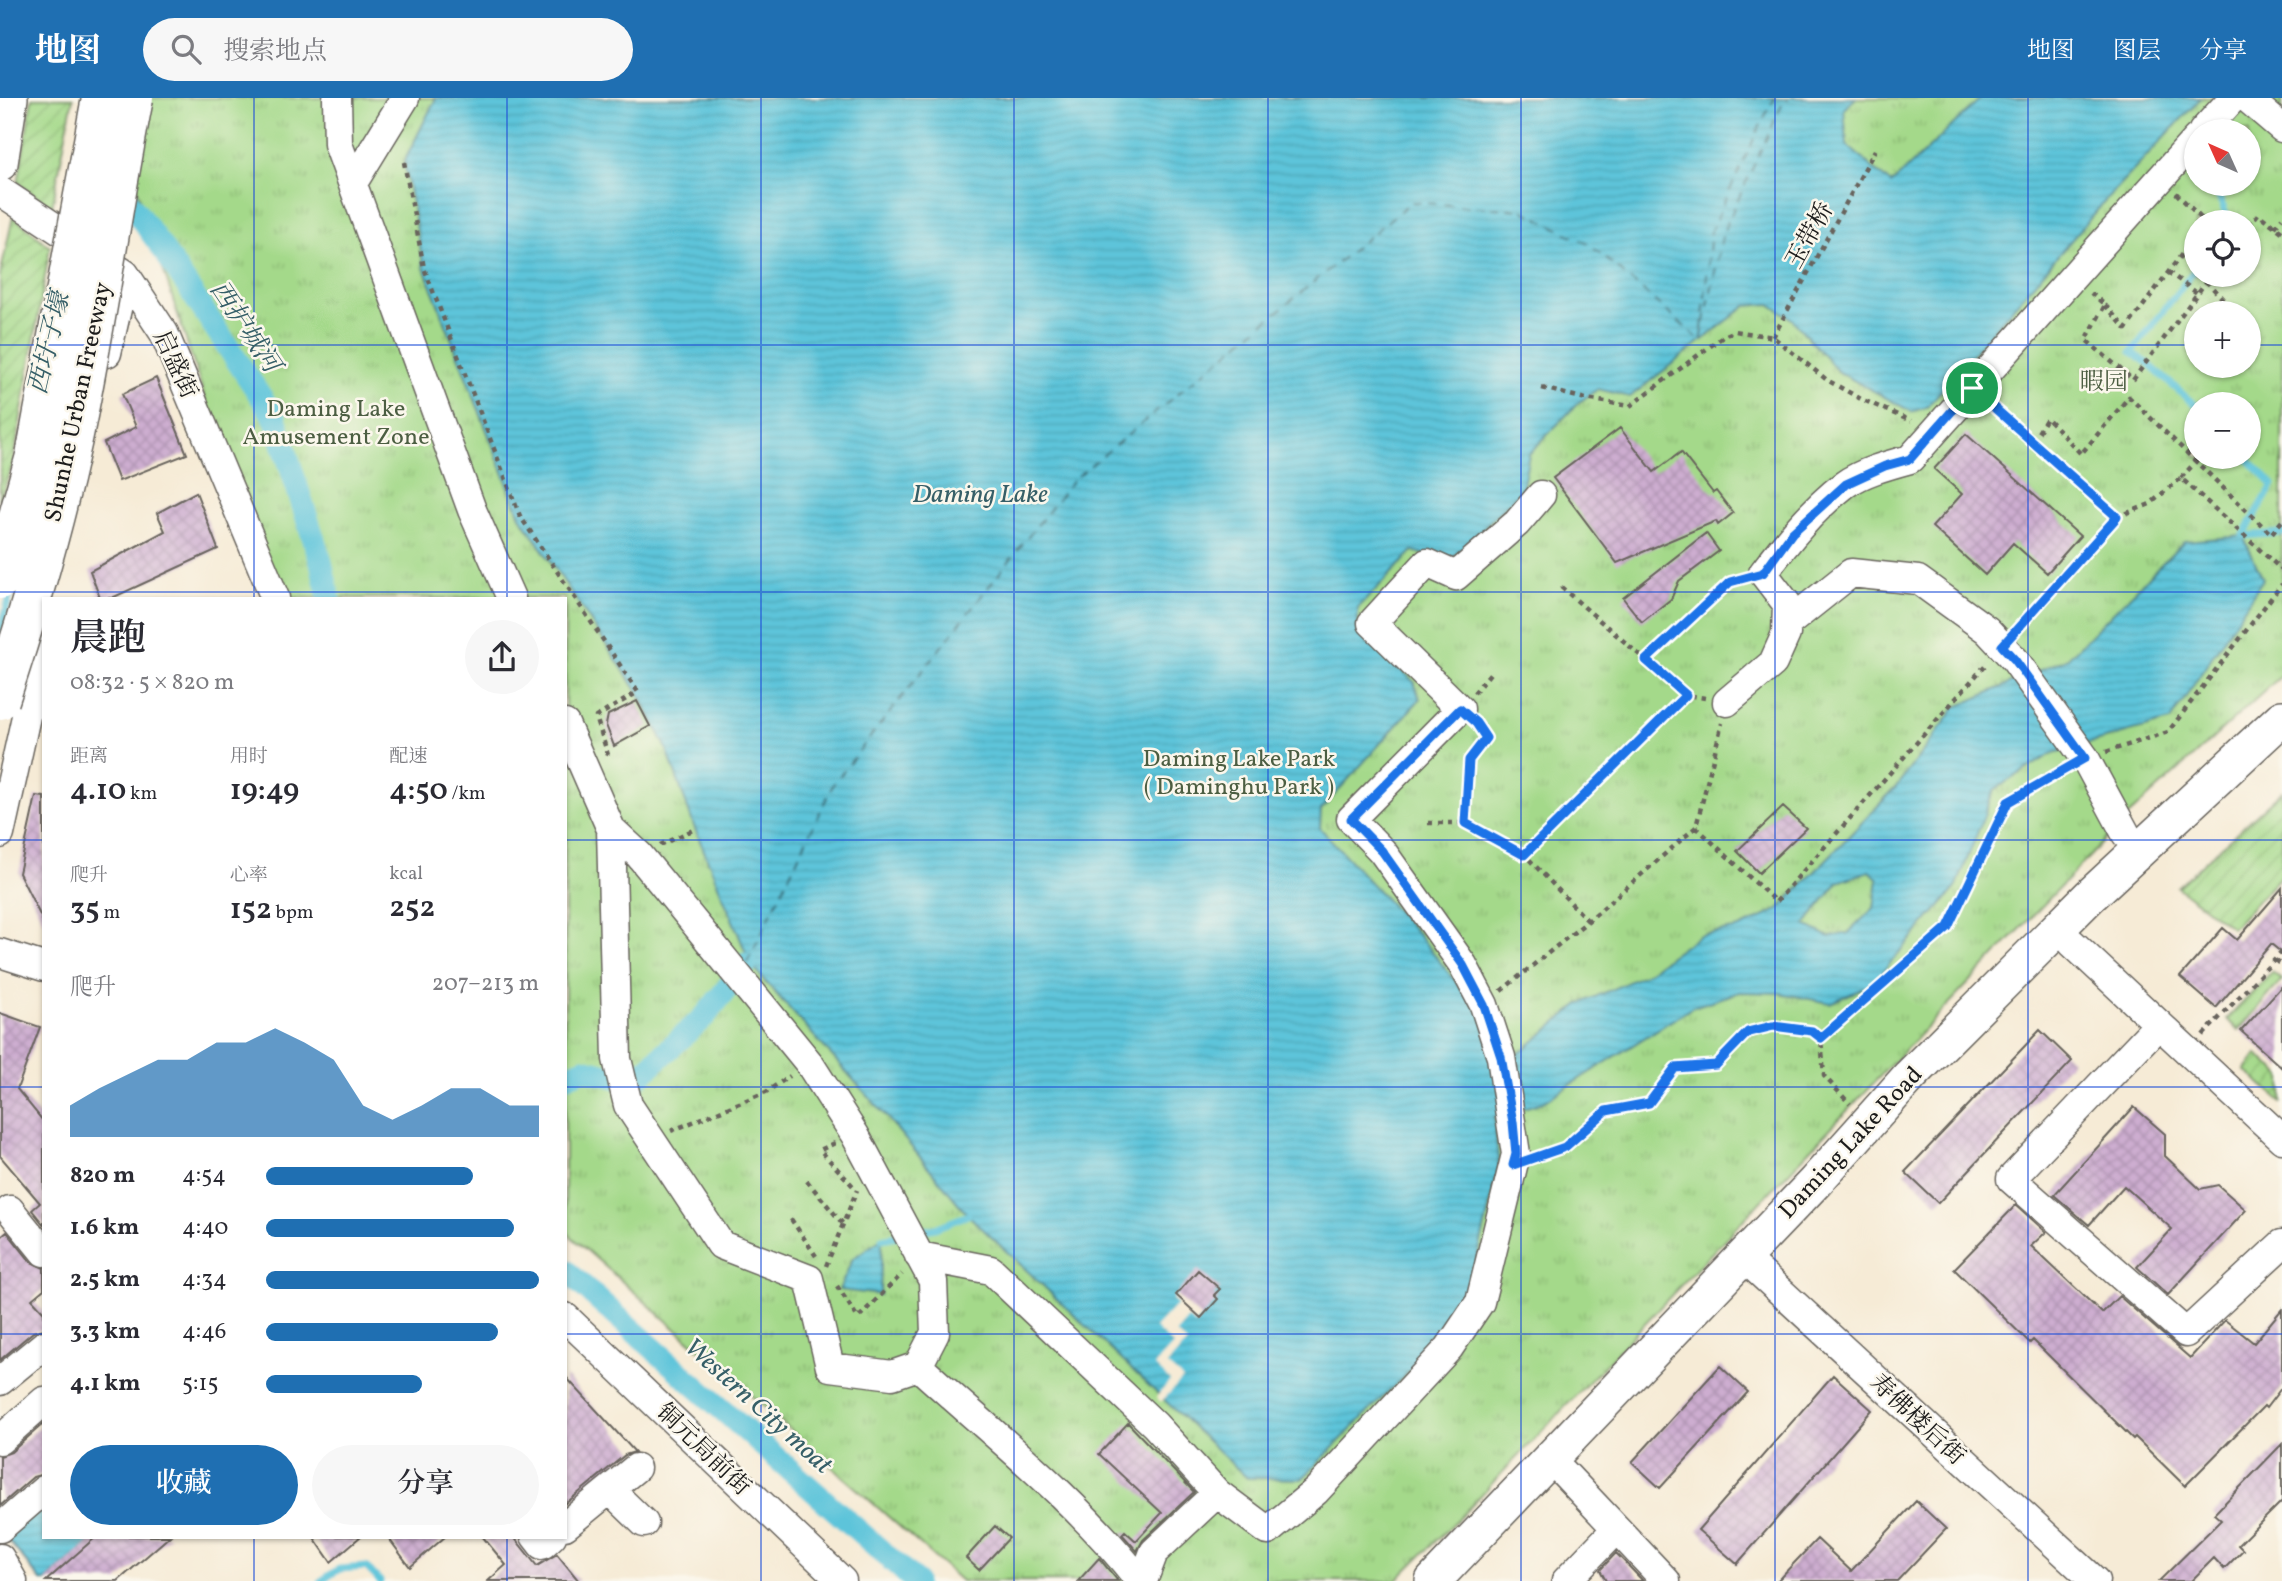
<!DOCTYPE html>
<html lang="zh">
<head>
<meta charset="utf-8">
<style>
	body { margin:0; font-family:Vollkorn,"Noto Serif SC",serif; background:#f7f7f7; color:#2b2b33; height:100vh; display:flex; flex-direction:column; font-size:26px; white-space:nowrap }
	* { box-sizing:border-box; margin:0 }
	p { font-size:23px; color:#7c7c81 }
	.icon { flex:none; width:38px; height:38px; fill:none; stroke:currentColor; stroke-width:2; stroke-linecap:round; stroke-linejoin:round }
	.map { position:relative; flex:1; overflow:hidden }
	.side { position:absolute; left:42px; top:499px; width:525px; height:942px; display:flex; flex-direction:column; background:#fff; border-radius:0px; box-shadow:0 2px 5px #0004 }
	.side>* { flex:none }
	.needle { width:46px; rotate:315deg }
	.fabs { position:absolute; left:2184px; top:21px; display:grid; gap:14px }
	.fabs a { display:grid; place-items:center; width:77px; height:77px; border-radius:50%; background:#fff; box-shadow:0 2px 5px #0004; font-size:35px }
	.pin { position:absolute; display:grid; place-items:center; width:60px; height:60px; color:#fff; margin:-30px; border:4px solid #fff; border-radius:50%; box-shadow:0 2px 7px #0007 }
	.round { display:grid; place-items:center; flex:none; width:74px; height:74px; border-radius:37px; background:#f7f7f7 }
	.summary { display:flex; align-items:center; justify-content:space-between; height:119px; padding:0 28px }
	h1 { font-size:38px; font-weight:600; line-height:52px }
	.metrics { display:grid; grid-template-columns:repeat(3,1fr); gap:10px; height:119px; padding:7px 28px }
	.metrics div { display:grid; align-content:center }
	.metrics b { font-size:30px; font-weight:600 }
	.metrics small { font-size:19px; font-weight:400 }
	.metrics p { font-size:19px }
	.chart { height:196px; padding:14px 28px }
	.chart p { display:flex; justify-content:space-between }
	.chart svg { width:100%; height:126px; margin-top:7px; fill:#1f6fb2; opacity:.7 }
	.button { display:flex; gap:14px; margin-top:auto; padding:14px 28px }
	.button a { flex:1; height:80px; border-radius:42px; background:#1f6fb2; color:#fff; font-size:28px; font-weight:600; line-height:80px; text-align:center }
	.button a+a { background:#f7f7f7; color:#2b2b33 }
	ul { padding:0 28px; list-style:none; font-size:23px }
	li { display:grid; grid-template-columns:112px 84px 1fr; align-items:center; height:52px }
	li i { height:18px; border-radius:9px; background:#1f6fb2 }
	header { display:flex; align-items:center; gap:42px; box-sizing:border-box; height:98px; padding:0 35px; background:#1f6fb2; color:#fff }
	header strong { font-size:33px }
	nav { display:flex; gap:38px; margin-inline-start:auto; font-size:24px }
	.search { width:490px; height:63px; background:#f7f7f7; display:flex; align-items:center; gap:18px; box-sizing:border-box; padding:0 24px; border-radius:38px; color:#7c7c81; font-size:26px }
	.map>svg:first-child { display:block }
	.park { fill:url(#park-tufts); stroke:#607a53; stroke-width:2; fill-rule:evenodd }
	.garden { fill:url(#garden-furrows); stroke:#607a53; stroke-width:2 }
	.water { fill:url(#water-rules); stroke:#3c707b; stroke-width:2; fill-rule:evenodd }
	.pier { fill:#f6ebd6 }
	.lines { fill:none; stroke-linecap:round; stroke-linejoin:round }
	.stream { stroke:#5dc4da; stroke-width:7 }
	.canal { stroke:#5dc4da; stroke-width:23 }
	.ferry { stroke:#365f68; stroke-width:2; stroke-dasharray:9 7; stroke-linecap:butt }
	.building { fill:url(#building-cross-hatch) }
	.minor-casing { stroke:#68645d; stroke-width:31 }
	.major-casing { stroke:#68645d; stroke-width:38 }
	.path { stroke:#68645d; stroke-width:4.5; stroke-dasharray:5 5; stroke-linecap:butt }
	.minor { stroke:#fff; stroke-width:28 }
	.major { stroke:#fff; stroke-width:35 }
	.highway-bridge-casing { stroke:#68645d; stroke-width:41; stroke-linecap:butt }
	.highway-bridge { stroke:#fff; stroke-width:38 }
	.route-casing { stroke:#fff; stroke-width:14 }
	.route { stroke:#1a73e8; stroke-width:9 }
	.grid { fill:none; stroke:#1d4ed8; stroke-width:2; stroke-opacity:0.55 }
	.labels { text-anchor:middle; stroke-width:5; stroke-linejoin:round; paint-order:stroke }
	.street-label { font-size:24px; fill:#1c1c1c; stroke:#fbf7ec }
	.park-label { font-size:24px; fill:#4c5e42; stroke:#fbf7ec }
	.water-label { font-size:26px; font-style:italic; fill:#365f68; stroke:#fbf7ec }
</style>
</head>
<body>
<header>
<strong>地图</strong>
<div class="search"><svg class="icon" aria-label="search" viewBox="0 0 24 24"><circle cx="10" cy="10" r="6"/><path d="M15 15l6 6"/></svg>搜索地点</div>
<nav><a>地图</a><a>图层</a><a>分享</a></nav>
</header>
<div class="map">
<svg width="2282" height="1483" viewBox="0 0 2282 1483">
	<defs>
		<pattern id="park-tufts" width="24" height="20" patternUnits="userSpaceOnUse" patternTransform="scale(1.75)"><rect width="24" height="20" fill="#a4d98a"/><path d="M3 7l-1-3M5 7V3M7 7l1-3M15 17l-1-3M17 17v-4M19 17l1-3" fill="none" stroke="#8dba76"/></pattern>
		<pattern id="garden-furrows" width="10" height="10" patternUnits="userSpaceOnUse" patternTransform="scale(1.75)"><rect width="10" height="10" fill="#a4d98a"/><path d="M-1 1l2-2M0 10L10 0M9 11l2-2" fill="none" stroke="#8dba76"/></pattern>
		<pattern id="water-rules" width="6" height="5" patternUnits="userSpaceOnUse" patternTransform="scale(1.75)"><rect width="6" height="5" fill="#5dc4da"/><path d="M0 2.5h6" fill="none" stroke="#50a8ba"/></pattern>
		<pattern id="building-cross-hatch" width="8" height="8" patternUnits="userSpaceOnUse" patternTransform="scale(1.75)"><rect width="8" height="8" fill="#cdadd0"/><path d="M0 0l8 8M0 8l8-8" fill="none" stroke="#af94b2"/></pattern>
	</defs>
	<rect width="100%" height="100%" fill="#fbf7ec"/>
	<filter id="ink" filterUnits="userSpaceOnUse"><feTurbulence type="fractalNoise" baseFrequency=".0143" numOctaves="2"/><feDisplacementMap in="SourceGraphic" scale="14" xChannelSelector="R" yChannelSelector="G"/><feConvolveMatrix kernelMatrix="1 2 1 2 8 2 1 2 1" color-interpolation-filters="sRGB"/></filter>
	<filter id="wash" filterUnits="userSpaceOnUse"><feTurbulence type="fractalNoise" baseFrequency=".00686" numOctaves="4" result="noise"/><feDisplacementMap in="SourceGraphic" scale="28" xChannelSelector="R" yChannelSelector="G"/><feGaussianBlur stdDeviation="1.57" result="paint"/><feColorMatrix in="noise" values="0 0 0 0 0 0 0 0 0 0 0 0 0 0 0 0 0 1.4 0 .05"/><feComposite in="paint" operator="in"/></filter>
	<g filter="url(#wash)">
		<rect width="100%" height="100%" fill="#f6ebd6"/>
		<path class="park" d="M 151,0 L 2282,0 L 2282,577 L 2127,719 L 1463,1416 L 1396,1483 L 961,1483 L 565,1133 L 565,500 L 270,500 L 135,85 ZM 2196,33 L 2249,33 L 2249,86 L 2196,86 ZM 2196,124 L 2249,124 L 2249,177 L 2196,177 ZM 2196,215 L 2249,215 L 2249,268 L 2196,268 ZM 2196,306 L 2249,306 L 2249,359 L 2196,359 Z"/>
		<path class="garden" d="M 32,0 L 73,0 L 52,109 L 18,85 Z
			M 13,118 L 50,149 L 13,365 L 0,403 L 0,178 Z
			M 2282,693 L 2282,777 L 2232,830 L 2177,789 Z
			M 2272,874 L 2282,882 L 2238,933 L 2227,921 Z
			M 2257,956 L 2282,978 L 2282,1004 L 2245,972 Z"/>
		<path class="water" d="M 436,0 L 1856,0 L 1844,11 L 1847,47 L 1891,86 L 1981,0 L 2201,0 L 2106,102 L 1927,309 L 1912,314 L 1838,274 L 1792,221 L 1770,206 L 1746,208 L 1630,299 L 1598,291 L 1578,305 L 1529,356 L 1522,392 L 1452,460 L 1438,461 L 1413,453 L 1358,510 L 1358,529 L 1414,584 L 1420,601 L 1321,712 L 1320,730 L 1417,835 L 1483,918 L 1494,976 L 1579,906 L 1642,878 L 1700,837 L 1740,830 L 1778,812 L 1895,690 L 1956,609 L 2068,560 L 2184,443 L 2243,438 L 2263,481 L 2170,623 L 2051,656 L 1994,692 L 1956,790 L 1871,887 L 1830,905 L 1779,895 L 1740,894 L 1693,909 L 1543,1004 L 1494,1019 L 1499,1069 L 1468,1199 L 1421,1261 L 1302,1381 L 1247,1380 L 968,1117 L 885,1017 L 762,880 L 749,862 L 695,731 L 666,649 L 638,594 L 520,418 L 424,170 L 404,64 ZM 1870,773 L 1878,781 L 1874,810 L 1848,835 L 1830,839 L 1805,827 L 1838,784 Z
			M 882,1141 L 880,1197 L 839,1192 L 853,1160 Z
			M 44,1401 L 44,1438 L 97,1439 L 46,1483 L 41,1483 L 4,1437 Z"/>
		<path class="pier" d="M 1198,1172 L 1220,1191 L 1214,1197 L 1218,1201 L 1195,1226 L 1188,1221 L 1176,1235 L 1187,1245 L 1167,1267 L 1183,1281 L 1161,1304 L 1156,1299 L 1170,1283 L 1154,1268 L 1173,1247 L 1155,1230 L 1177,1206 L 1172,1201 Z"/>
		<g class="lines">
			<path class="stream" d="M 2214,86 L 2229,124
				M 2196,170 L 2132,254 L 2146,264 L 2196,308
				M 2243,438 L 2273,387 L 2246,359
				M 2243,438 L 2282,435
				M 0,536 L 12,489
				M 916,1134 L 935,1130 L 968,1117
				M 882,1141 L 901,1137
				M 321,1483 L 339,1471 L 366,1469 L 380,1483"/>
			<path class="canal" d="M 117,88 L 160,147 L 275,320 L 321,464 L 329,500
				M 565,979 L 584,971 L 633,984 L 706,917 L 746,866
				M 565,1172 L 915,1483"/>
			<path class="ferry" d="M 1702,232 L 1711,132 L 1770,7 L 1776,0
				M 747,865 L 834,685 L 1073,382 L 1411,104 L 1522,112 L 1590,147 L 1701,243 L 1723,134 L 1781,9 L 1789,0"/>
		</g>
		<g id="blocks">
			<path class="building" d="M 156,280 L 187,356 L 119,383 L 104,345 L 136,329 L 122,296 Z
				M 1620,330 L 1654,374 L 1681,354 L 1713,395 L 1716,393 L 1733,415 L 1718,427 L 1716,423 L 1617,465 L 1553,380 Z
				M 1966,336 L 2080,438 L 2047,475 L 2013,445 L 1985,477 L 1932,429 L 1962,396 L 1934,371 Z
				M 196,394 L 218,451 L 112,500 L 100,500 L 90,473 L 165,433 L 157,415 Z
				M 1706,435 L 1719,453 L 1679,483 L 1671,501 L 1642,524 L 1623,500 Z
				M 637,603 L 650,628 L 614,648 L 606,627 L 608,617 Z
				M 36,698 L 44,699 L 44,825 L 19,775 Z
				M 1783,709 L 1806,730 L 1759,775 L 1737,753 Z
				M 2282,790 L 2282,855 L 2271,846 L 2216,910 L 2180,879 L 2223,830 L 2237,842 Z
				M 2282,888 L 2282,970 L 2241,933 Z
				M 0,915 L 40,929 L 17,991 L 44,1024 L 44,1127 L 32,1112 L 40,1105 L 0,1058 Z
				M 2040,932 L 2072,963 L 1938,1105 L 1905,1074 Z
				M 2134,1009 L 2165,1036 L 2165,1058 L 2200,1091 L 2218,1087 L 2246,1112 L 2168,1197 L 2137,1169 L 2172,1131 L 2124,1088 L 2089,1127 L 2054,1097 Z
				M 2016,1107 L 2046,1134 L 2031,1148 L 2102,1215 L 2119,1198 L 2190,1260 L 2225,1222 L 2254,1245 L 2282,1211 L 2282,1289 L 2266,1310 L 2264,1308 L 2185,1388 L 2135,1339 L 2133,1341 L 2033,1242 L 2030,1245 L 1954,1171 Z
				M 7,1134 L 31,1164 L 44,1170 L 44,1191 L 32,1201 L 44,1214 L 44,1231 L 33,1234 L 0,1262 L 0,1140 Z
				M 1198,1172 L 1220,1191 L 1214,1197 L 1218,1201 L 1201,1220 L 1176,1197 Z
				M 1720,1268 L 1748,1294 L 1660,1390 L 1632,1364 Z
				M 1833,1277 L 1872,1312 L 1737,1466 L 1698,1432 Z
				M 565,1278 L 635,1354 L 625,1357 L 565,1406 Z
				M 44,1325 L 44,1376 L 33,1379 L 0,1408 L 0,1358 L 11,1354 Z
				M 1128,1325 L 1194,1394 L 1143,1442 L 1137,1453 L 1122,1436 L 1125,1433 L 1136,1443 L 1162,1415 L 1099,1356 Z
				M 2282,1346 L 2282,1403 L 2238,1447 L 2243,1452 L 2224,1471 L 2214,1460 L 2191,1483 L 2159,1483 L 2221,1422 L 2214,1416 Z
				M 1916,1403 L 1946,1431 L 1897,1483 L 1777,1483 L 1817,1441 L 1851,1473 Z
				M 995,1428 L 1009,1440 L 979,1472 L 966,1460 Z
				M 97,1438 L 170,1438 L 118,1483 L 46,1483 Z
				M 313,1438 L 361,1438 L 331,1464 Z
				M 387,1438 L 446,1438 L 410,1469 Z
				M 482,1438 L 513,1438 L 537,1468 L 557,1456 L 579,1483 L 488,1483 L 506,1467 Z
				M 1616,1455 L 1643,1483 L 1606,1483 L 1600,1472 Z
				M 1099,1460 L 1118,1483 L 1078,1483 Z"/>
		</g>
	</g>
	<g filter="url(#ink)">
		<use href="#blocks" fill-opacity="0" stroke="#68645d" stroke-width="2"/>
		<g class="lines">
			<defs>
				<path id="minor" d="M 337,0 L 338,46 L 472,412 L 511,500
					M 2247,0 L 2282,30
					M 2203,33 L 2233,0
					M 353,85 L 405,0
					M 0,93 L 125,176 L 164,235 L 275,500
					M 107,255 L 125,176
					M 1787,526 L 1851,475 L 1918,482 L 1987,532 L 2015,562 L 2085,660 L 2126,736
					M 1727,604 L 1773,565 L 1786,536 L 1787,506 L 1763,475 C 1787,443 1812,412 1844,387 C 1862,374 1888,367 1910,361 L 2196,41
					M 565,626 L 611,731 L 639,757 L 809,965 L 855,1037 L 933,1183 L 935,1235 L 918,1268 C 993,1336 1077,1402 1140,1483
					M 611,731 L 617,961 L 628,1007 L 721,1147 L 809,1181 L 830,1269 L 892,1277 L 918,1268
					M 0,736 L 44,537
					M 2072,845 L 2282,1041
					M 0,855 L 44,869
					M 2159,926 L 2011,1081 L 2186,1235 L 2282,1146
					M 10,1112 L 44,1154
					M 919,1158 L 991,1172 L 1155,1327 L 1217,1395
					M 1741,1160 L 1755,1170 L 2095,1483
					M 565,1219 L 842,1483
					M 0,1283 L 44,1247
					M 0,1342 L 44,1303
					M 1563,1374 L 1666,1483
					M 610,1392 L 644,1425
					M 565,1428 L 636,1370
					M 0,1430 L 44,1392
					M 535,1438 L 542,1447 L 552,1438
					M 0,1460 L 13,1483
					M 1143,1483 L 1154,1454 L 1217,1395 L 1268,1433 L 1316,1393 L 1449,1250 L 1480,1204 L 1516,1056 L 1501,959 L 1484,907 L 1463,867 L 1382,753 L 1351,721 L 1460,611 L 1372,525 L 1427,465 L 1456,478 L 1517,425 L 1541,397
					M 1566,1483 L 1616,1431"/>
				<path id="major" d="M 0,65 L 10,0
					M 1433,1483 L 1816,1083 L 1910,978 L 2090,798 L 2282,620"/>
			</defs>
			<use href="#minor" class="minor-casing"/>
			<use href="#major" class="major-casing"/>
			<path class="path" d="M 404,64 L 424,170 L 520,418 L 638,594 L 596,619 L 608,657
				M 2176,95 L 2205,124
				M 2249,128 L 2258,116 L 2282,134
				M 2275,129 L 2282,120
				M 2168,174 L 2197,195
				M 2206,183 L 2236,215
				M 2091,195 L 2105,207 L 2086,242 L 2133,282 L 2211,177
				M 2105,207 L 2126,231 L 2196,137
				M 1773,239 L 1875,52
				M 1542,290 L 1586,301 L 1630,308 L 1724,238 L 1735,233 L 1773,239 L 1827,282 L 1861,301 L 1911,323
				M 1990,305 L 2117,419
				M 2033,343 L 2047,320 L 2081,356 L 2129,299 L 2271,436 L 2282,423
				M 2181,380 L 2200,359
				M 1561,489 L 1686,597 L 1705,600
				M 2017,531 L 2117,419 L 2150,406 L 2181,380 L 2282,472
				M 1646,562 L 1730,484 L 1742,481
				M 1474,595 L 1492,573
				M 2106,654 L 2168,634 L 2282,486
				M 1428,725 L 1466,725 L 1524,756
				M 1466,725 L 1469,661 L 1486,640 L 1477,627
				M 1696,729 L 1776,804 L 1988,564
				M 660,747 L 695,731
				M 1588,823 L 1524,756 L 1686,597
				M 2275,862 L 2282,868
				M 1501,893 L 1588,823 L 1696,729 L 1722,625
				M 2203,937 L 2282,854
				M 1821,940 L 1948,829 L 2008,704 L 2066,671
				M 671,1033 L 766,994 L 790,978
				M 835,1045 L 820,1052 L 853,1088
				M 1537,1058 L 1565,1049 L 1606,1013 L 1649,1005 L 1675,970 L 1716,967 L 1748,934 L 1773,928 L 1812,933 L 1821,940 L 1824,978 L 1850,1006
				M 807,1083 L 843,1126
				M 791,1121 L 816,1158
				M 826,1168 L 857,1092
				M 837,1188 L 858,1220 L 902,1176"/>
			<use href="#minor" class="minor"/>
			<use href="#major" class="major"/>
			<defs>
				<path id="highway-bridge" d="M 0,482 L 35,358 L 101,0
					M 0,602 C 28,518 53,433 72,346 C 97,232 111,115 134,0"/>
			</defs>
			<use href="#highway-bridge" class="highway-bridge-casing"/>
			<use href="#highway-bridge" class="highway-bridge"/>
		</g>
	</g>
	<g class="lines" filter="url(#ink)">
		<defs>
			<path id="route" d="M 1972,290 L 2117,419 L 2002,548 L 2015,562 L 2085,660 L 2008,704 L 1948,829 L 1821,940 L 1812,933 L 1773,928 L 1748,934 L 1716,967 L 1675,970 L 1649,1005 L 1606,1013 L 1565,1049 L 1513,1067 L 1516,1056 L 1513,1024 L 1501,959 L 1484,907 L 1463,867 L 1382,753 L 1351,721 L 1460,611 L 1476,625 L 1486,640 L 1469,662 L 1465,725 L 1524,757 L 1686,597 L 1646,562 L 1730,484 L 1763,475 L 1792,435 L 1846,386 L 1885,368 L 1910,361 Z"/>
		</defs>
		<use href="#route" class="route-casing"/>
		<use href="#route" class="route"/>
	</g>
	<path class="grid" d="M 254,0 L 254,500M 507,0 L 507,500M 761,0 L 761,1483M 1014,0 L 1014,1483M 1268,0 L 1268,1483M 1521,0 L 1521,1483M 1775,0 L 1775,1483M 2028,0 L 2028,1483M 0,247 L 2196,247M 2249,247 L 2282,247M 0,494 L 2282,494M 0,742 L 44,742M 565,742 L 2282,742M 0,989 L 44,989M 565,989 L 2282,989M 0,1236 L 44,1236M 565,1236 L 2282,1236M 254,1438 L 254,1483M 507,1438 L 507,1483"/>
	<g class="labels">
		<g class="street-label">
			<text transform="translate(1809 137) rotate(-61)" y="8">玉带桥</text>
			<text transform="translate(176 266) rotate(65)" y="8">启盛街</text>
			<text transform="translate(77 304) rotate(-78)" y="8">Shunhe Urban Freeway</text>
			<text transform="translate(1850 1044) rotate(-47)" y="8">Daming Lake Road</text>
			<text transform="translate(1918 1321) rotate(43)" y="8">寿佛楼后街</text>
			<text transform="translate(704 1351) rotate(44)" y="8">铜元局前街</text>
		</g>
		<g class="park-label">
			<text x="2104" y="291">暇园</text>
			<text x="336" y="318">Daming Lake<tspan x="336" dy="28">Amusement Zone</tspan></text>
			<text x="1239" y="668">Daming Lake Park<tspan x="1239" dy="28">( Daminghu Park )</tspan></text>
		</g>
		<g class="water-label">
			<text transform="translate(246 228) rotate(56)" y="9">西护城河</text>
			<text transform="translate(48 245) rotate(-77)" y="9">西圩子壕</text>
			<text x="980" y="404">Daming Lake</text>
			<text transform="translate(759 1307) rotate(42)" y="9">Western City moat</text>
		</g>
	</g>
</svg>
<div class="fabs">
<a><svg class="needle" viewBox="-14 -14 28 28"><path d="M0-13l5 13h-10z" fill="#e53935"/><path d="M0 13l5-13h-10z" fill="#7c7c81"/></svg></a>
<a><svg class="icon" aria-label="locate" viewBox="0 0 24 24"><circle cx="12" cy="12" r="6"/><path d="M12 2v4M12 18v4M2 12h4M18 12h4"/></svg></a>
<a>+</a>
<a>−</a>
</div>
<div class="pin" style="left:1972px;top:290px;background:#1e9e55"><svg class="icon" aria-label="arrive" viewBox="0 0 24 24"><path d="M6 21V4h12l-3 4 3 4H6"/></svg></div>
<section class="side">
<div class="summary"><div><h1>晨跑</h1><p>08:32 · 5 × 820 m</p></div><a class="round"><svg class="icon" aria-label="share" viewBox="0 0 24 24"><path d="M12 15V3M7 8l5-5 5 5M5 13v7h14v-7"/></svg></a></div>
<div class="metrics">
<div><p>距离</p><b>4.10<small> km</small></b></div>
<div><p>用时</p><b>19:49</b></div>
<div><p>配速</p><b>4:50<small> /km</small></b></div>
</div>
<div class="metrics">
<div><p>爬升</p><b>35<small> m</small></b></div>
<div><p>心率</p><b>152<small> bpm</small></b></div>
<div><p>kcal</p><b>252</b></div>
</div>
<div class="chart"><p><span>爬升</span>207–213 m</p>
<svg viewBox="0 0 160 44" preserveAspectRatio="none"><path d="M0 44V33L10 27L20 22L30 17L40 17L50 11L60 11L70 6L80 11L90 17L100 33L110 38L120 33L130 27L140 27L150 33L160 33V44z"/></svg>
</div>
<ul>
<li><b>820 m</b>4:54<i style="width:76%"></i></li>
<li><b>1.6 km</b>4:40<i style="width:91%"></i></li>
<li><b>2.5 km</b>4:34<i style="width:100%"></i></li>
<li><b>3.3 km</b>4:46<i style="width:85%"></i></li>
<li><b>4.1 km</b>5:15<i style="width:57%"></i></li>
</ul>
<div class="button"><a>收藏</a><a>分享</a></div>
</section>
</div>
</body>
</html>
